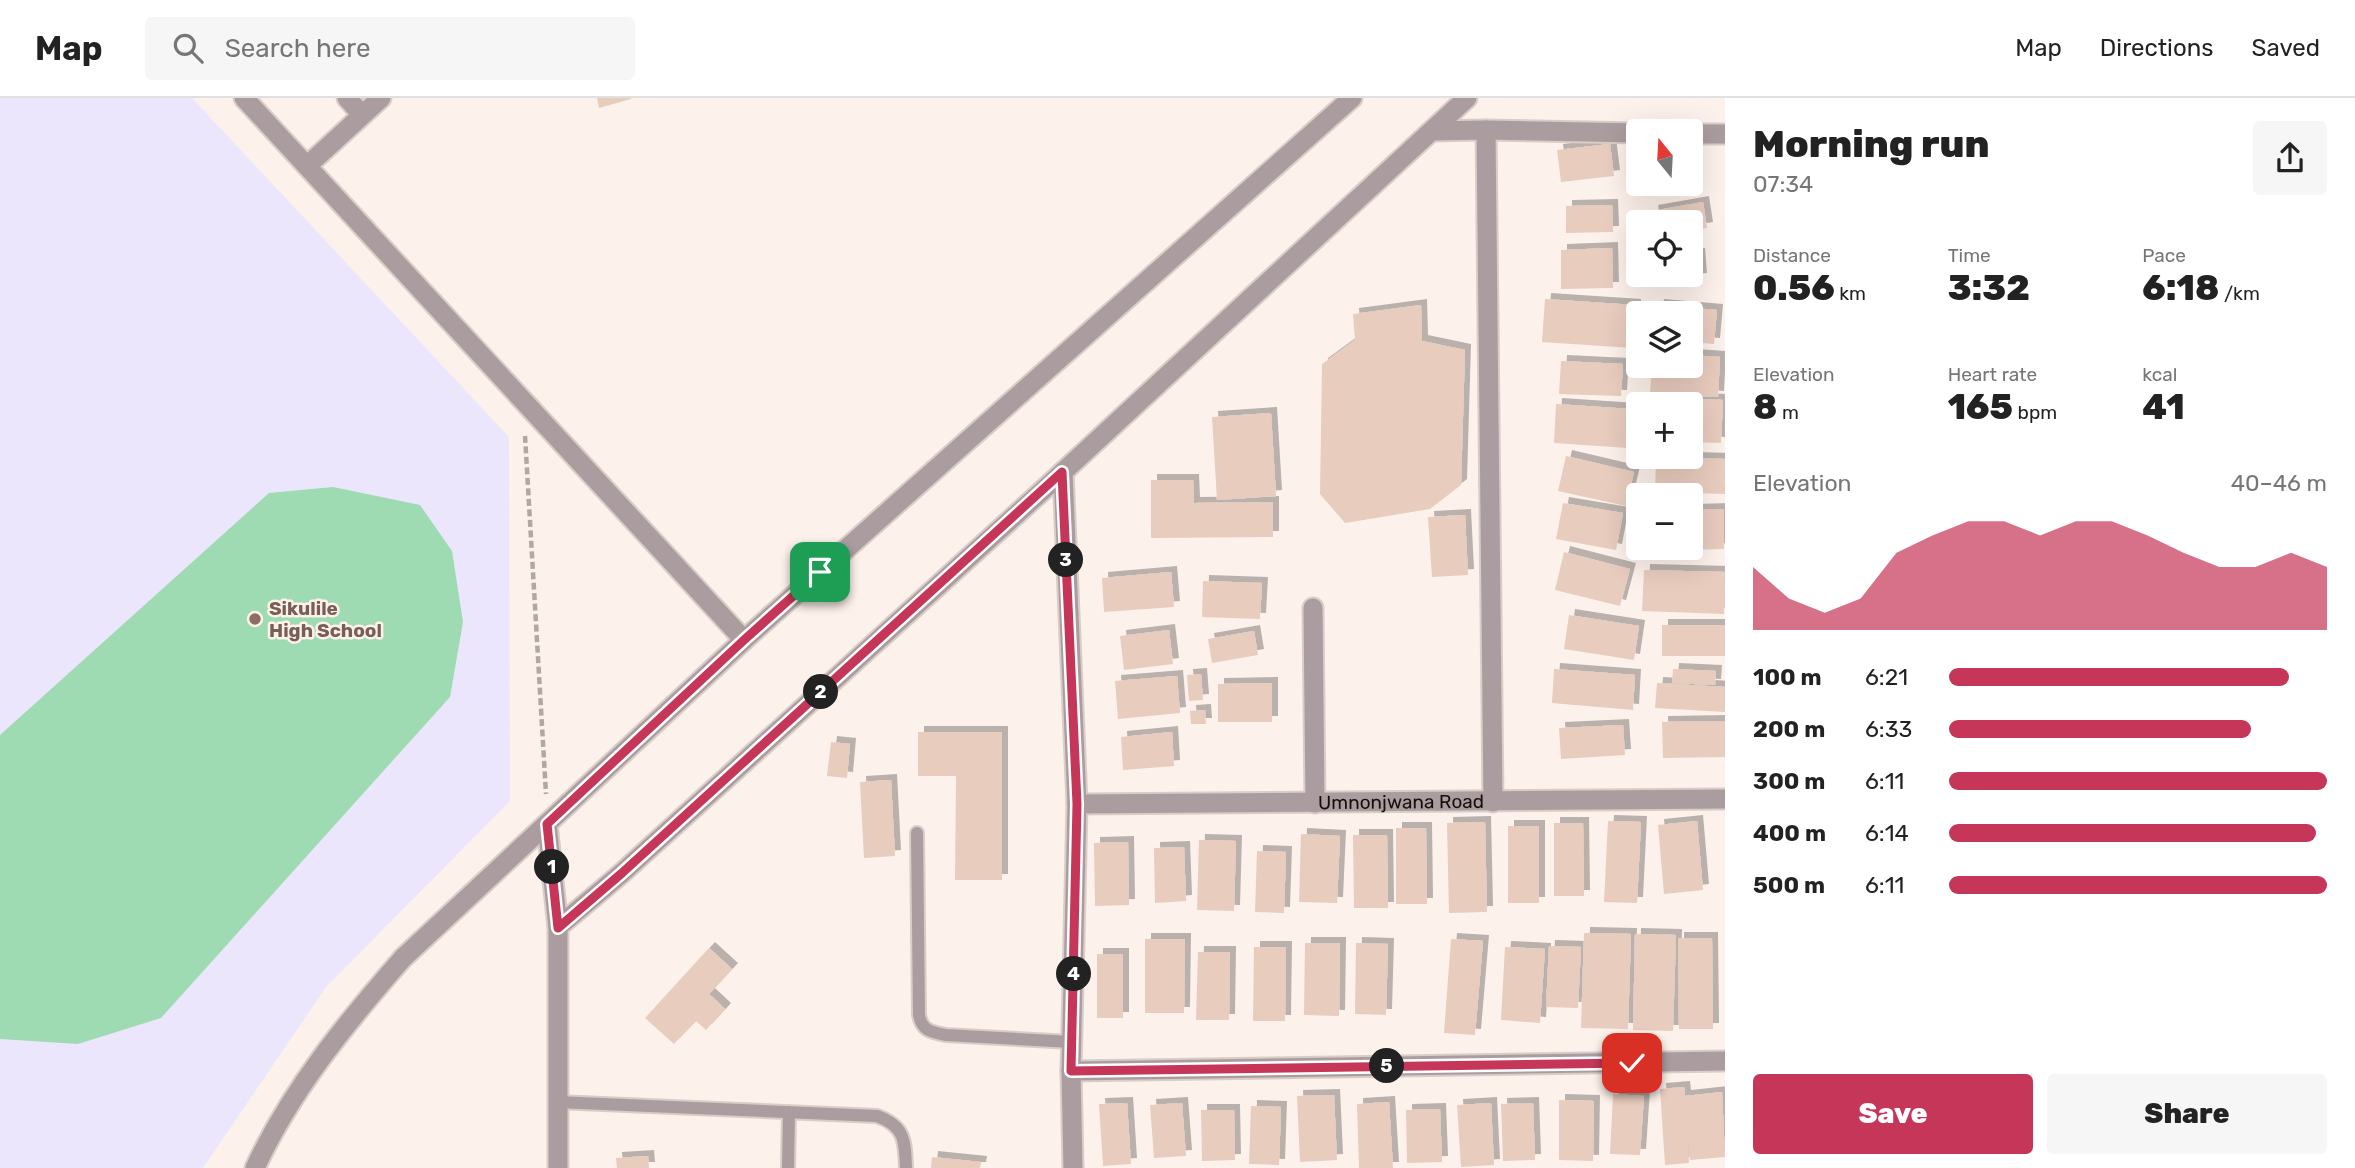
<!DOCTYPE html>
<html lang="en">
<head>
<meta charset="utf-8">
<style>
	body { margin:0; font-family:Rubik,sans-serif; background:#f6f6f6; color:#222; height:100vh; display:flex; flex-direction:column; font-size:26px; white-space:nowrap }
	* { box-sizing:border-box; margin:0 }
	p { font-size:23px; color:#767676 }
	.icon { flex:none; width:38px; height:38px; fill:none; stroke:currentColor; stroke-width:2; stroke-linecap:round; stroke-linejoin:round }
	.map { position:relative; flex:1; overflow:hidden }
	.sheet { display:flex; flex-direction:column; background:#fff; width:630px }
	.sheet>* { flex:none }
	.needle { width:46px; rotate:342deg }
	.tools { position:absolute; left:1626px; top:21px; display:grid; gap:14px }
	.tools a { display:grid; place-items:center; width:77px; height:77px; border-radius:7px; background:#fff; box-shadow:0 7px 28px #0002; font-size:35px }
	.pin { position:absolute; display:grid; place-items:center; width:60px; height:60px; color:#fff; margin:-30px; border-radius:14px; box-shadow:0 4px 10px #0006 }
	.km { position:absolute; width:35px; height:35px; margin:-18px; border-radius:50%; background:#222; color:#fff; font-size:19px; line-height:35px; text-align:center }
	.round { display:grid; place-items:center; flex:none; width:74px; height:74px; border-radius:7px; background:#f6f6f6 }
	.summary { display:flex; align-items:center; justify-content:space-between; height:119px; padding:0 28px }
	h1 { font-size:38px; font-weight:800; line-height:52px }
	.stats { display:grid; grid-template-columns:repeat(3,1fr); gap:10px; height:119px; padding:7px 28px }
	.stats div { display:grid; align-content:center }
	.stats b { font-size:35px; font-weight:800 }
	.stats small { font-size:19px; font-weight:400 }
	.stats p { font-size:19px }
	.chart { height:196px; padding:14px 28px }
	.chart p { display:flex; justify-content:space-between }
	.chart svg { width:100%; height:126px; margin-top:7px; fill:#c63658; opacity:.7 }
	.action { display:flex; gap:14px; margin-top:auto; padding:14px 28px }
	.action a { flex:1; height:80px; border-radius:7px; background:#c63658; color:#fff; font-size:28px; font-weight:800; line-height:80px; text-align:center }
	.action a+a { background:#f6f6f6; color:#222 }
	ul { padding:0 28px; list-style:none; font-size:23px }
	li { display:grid; grid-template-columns:112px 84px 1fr; align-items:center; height:52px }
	li i { height:18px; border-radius:9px; background:#c63658 }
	header { display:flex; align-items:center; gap:42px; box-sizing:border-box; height:98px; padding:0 35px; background:#fff; border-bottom:2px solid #e0e0e0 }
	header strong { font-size:33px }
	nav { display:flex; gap:38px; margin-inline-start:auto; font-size:24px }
	.search { width:490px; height:63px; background:#f6f6f6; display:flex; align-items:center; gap:18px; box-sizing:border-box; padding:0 24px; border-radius:7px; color:#767676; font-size:26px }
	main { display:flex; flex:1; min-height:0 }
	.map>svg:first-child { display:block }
	.education { fill:#ebe6fc }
	.grass { fill:#9edbb2 }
	.building { fill:#e8ccbe; filter:url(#shadow) }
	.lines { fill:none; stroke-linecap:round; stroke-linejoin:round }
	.service-casing { stroke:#d8cdc7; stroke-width:16 }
	.minor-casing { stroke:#d8cdc7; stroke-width:23 }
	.tertiary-casing { stroke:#d8cdc7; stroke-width:23 }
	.path { stroke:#b2a7a2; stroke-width:4.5; stroke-dasharray:7 3.5; stroke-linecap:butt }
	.service { stroke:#ab9d9f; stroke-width:12 }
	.minor { stroke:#ab9d9f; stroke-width:19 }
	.tertiary { stroke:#ab9d9f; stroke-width:19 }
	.route-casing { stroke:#fff; stroke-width:14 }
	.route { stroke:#c63658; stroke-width:9 }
	.education-dot { fill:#8d6e63; stroke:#fdf1eb; stroke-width:2.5 }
	.labels { text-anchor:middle; stroke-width:5; stroke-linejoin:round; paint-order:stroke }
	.education-label { font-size:19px; font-weight:bold; fill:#785e54; stroke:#fdf1eb; text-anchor:start }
	.street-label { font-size:19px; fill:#170e09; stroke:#fdf1eb }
</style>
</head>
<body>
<header>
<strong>Map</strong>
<div class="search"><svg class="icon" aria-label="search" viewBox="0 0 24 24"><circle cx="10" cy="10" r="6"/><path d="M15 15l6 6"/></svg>Search here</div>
<nav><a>Map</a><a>Directions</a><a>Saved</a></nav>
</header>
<main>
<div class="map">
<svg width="1725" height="1070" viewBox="0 0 1725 1070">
	<defs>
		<filter id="shadow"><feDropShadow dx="6" dy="-6" stdDeviation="0" flood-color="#0004"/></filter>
	</defs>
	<rect width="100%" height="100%" fill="#fdf1eb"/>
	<path class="education" d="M 0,0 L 192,0 L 509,339 L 510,703 L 326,889 L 203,1070 L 0,1070 Z"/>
	<path class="grass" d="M 333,389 L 420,407 L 452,453 L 463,524 L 450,599 L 161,920 L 78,946 L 0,941 L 0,637 L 269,395 Z"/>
	<path class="building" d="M 597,0 L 631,0 L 631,1 L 599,10 Z
		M 1610,46 L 1614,78 L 1561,84 L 1557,52 Z
		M 1703,104 L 1707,130 L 1690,133 L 1690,124 L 1654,124 L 1652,113 Z
		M 1612,107 L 1613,134 L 1566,135 L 1566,108 Z
		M 1612,150 L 1613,190 L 1561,191 L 1561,152 Z
		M 1690,156 L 1699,156 L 1701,181 L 1654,185 L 1653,177 L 1690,177 Z
		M 1545,201 L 1635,207 L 1632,250 L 1542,244 Z
		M 1421,207 L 1422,243 L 1465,252 L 1461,387 L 1430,411 L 1345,425 L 1320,396 L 1322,266 L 1355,242 L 1353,216 Z
		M 1658,207 L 1717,212 L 1714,246 L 1690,244 L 1690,215 L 1657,215 Z
		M 1690,257 L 1720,259 L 1718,299 L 1650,295 L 1652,268 L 1690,268 Z
		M 1561,263 L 1623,266 L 1621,298 L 1559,296 Z
		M 1646,299 L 1723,302 L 1721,345 L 1690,344 L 1690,306 L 1645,306 Z
		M 1556,306 L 1631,311 L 1628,350 L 1554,345 Z
		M 1271,315 L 1276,398 L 1217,402 L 1212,319 Z
		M 1566,358 L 1634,374 L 1626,408 L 1558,393 Z
		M 1656,359 L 1725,361 L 1725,396 L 1655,394 Z
		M 1151,382 L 1193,382 L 1194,405 L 1273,404 L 1273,439 L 1151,440 Z
		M 1563,405 L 1623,415 L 1616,452 L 1556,441 Z
		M 1724,411 L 1724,451 L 1690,452 L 1690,412 Z
		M 1465,417 L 1468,477 L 1432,479 L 1428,419 Z
		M 1564,454 L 1630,471 L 1620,508 L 1555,492 Z
		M 1644,472 L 1725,474 L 1724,516 L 1642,513 Z
		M 1171,474 L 1174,509 L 1104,514 L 1102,480 Z
		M 1203,483 L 1262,485 L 1260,521 L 1202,519 Z
		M 1569,517 L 1639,528 L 1634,562 L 1564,551 Z
		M 1662,527 L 1725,527 L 1725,558 L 1662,558 Z
		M 1169,532 L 1173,566 L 1124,572 L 1120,538 Z
		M 1254,533 L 1258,557 L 1212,565 L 1208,541 Z
		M 1554,571 L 1635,577 L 1633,612 L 1552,605 Z
		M 1673,571 L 1716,573 L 1715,587 L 1672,585 Z
		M 1201,576 L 1203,602 L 1189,603 L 1187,577 Z
		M 1177,578 L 1180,615 L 1118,621 L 1115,583 Z
		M 1272,585 L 1272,624 L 1218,624 L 1218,586 Z
		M 1657,585 L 1725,589 L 1725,614 L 1655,610 Z
		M 1205,612 L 1206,626 L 1191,626 L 1190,613 Z
		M 1725,623 L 1725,659 L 1663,660 L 1662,624 Z
		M 1623,627 L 1625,657 L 1561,661 L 1559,630 Z
		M 918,634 L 1002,634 L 1002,782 L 955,782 L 956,678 L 918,678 Z
		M 1172,634 L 1174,668 L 1123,672 L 1121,639 Z
		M 831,644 L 850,646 L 847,680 L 827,678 Z
		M 891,682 L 895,758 L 864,760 L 860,684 Z
		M 1608,723 L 1641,724 L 1637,805 L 1604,804 Z
		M 1697,723 L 1703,792 L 1664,796 L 1658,727 Z
		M 1485,724 L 1487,814 L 1449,815 L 1447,725 Z
		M 1554,725 L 1583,725 L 1584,798 L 1554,798 Z
		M 1508,728 L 1539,728 L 1539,805 L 1508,805 Z
		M 1396,730 L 1426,730 L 1427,806 L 1396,806 Z
		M 1301,736 L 1340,738 L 1337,805 L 1299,804 Z
		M 1353,737 L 1387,737 L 1388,810 L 1354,810 Z
		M 1199,742 L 1236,743 L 1234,813 L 1197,812 Z
		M 1128,744 L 1129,807 L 1095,808 L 1094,745 Z
		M 1184,749 L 1186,803 L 1155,805 L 1154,750 Z
		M 1257,753 L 1286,754 L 1284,815 L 1255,814 Z
		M 1584,835 L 1631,836 L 1628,931 L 1581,930 Z
		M 1635,836 L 1676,837 L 1673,933 L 1633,932 Z
		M 1678,840 L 1712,840 L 1713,931 L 1679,931 Z
		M 1145,841 L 1185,841 L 1184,915 L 1145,915 Z
		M 1451,841 L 1483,843 L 1475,937 L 1444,935 Z
		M 1305,845 L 1340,845 L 1339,918 L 1304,917 Z
		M 1356,845 L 1388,846 L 1386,917 L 1355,916 Z
		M 1549,848 L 1581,849 L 1578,910 L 1546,909 Z
		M 1254,849 L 1286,849 L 1285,923 L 1253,923 Z
		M 1505,849 L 1545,851 L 1540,925 L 1501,922 Z
		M 709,850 L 732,871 L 709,896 L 725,911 L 706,932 L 696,923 L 674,946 L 645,920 Z
		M 1198,854 L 1230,854 L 1229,922 L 1196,922 Z
		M 1097,856 L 1123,856 L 1123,920 L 1097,920 Z
		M 1684,989 L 1685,998 L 1722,994 L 1725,1059 L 1690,1062 L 1686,1020 L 1689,1065 L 1665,1067 L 1660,991 Z
		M 1613,996 L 1644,998 L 1640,1057 L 1610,1056 Z
		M 1334,997 L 1337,1062 L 1300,1064 L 1297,998 Z
		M 1559,1002 L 1594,1003 L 1593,1063 L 1559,1062 Z
		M 1389,1004 L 1393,1070 L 1359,1070 L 1357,1006 Z
		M 1127,1005 L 1131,1066 L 1103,1068 L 1099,1006 Z
		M 1182,1005 L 1186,1058 L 1154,1060 L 1150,1007 Z
		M 1491,1005 L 1494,1067 L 1461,1069 L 1457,1007 Z
		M 1533,1005 L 1535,1062 L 1503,1063 L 1501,1006 Z
		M 1251,1008 L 1281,1009 L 1279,1067 L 1249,1066 Z
		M 1440,1011 L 1442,1064 L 1407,1065 L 1406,1012 Z
		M 1201,1012 L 1234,1012 L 1235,1062 L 1202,1063 Z
		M 648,1058 L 649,1070 L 617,1070 L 616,1060 Z
		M 932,1059 L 981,1064 L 980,1070 L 931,1070 Z"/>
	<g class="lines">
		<defs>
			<path id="service" d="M 917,735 L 919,917 C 922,933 931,934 946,937 L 1072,944
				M 557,1004 L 877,1018 C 905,1028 905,1043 906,1070
				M 788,1070 L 789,1014"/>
			<g id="minor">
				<path d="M 244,0 L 744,542"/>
				<path d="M 347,0 L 362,17"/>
				<path d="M 1486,32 L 1493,704"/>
				<path d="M 1432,33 L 1486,32 L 1638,35"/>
				<path d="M 1690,36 L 1725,36"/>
				<path d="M 307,68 L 381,0"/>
				<path d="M 1063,374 L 1077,706 L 1071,973 L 1073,1070"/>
				<path d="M 1313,510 L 1315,705"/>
				<path id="s1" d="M 1077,706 L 1725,701"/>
				<path d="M 547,726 L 558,829 L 558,1070"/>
				<path d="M 558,829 L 622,775 L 1063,374 L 1467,0"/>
				<path d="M 1071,973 L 1725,963"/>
			</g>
			<path id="tertiary" d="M 255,1070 C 291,992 347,924 403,860 L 744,542 L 1352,0"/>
		</defs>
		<use href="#service" class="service-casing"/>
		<use href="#minor" class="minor-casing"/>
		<use href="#tertiary" class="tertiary-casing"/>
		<path class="path" d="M 525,338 L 546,696"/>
		<use href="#service" class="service"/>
		<use href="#minor" class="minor"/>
		<use href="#tertiary" class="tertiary"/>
	</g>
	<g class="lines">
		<defs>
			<path id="route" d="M 820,474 L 744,542 L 547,726 L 558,830 L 622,775 L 1062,374 L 1077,706 L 1071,973 L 1632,965"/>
		</defs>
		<use href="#route" class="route-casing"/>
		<use href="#route" class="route"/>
	</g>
	<circle class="education-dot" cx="255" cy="521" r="7"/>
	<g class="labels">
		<g class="education-label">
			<text x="269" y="517">Sikulile<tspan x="269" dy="22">High School</tspan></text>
		</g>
		<g class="street-label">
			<text dy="7" stroke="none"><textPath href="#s1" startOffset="324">Umnonjwana Road</textPath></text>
		</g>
	</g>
</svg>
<div class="tools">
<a><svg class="needle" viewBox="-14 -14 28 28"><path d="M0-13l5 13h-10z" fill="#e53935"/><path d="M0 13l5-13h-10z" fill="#767676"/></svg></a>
<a><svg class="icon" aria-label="locate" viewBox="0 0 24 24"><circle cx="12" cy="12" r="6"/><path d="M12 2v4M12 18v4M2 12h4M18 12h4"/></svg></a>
<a><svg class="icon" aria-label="layers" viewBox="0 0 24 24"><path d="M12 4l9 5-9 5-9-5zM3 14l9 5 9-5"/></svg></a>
<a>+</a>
<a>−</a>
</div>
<div class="pin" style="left:820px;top:474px;background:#1e9e55"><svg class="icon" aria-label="arrive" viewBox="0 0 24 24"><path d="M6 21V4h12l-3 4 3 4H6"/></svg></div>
<div class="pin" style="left:1632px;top:965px;background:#d93025"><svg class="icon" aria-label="check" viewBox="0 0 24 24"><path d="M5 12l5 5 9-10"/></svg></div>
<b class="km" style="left:552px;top:769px">1</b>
<b class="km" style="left:821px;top:594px">2</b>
<b class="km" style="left:1066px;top:462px">3</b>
<b class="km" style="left:1074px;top:876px">4</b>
<b class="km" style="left:1387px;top:968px">5</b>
</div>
<section class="sheet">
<div class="summary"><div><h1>Morning run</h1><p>07:34</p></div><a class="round"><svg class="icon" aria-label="share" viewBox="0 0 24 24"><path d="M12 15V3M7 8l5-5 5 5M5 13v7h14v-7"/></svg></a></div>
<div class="stats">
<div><p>Distance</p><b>0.56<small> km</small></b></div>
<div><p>Time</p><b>3:32</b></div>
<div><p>Pace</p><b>6:18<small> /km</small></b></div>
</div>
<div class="stats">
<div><p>Elevation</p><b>8<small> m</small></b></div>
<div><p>Heart rate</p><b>165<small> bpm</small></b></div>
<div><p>kcal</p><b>41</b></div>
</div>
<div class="chart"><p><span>Elevation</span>40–46 m</p>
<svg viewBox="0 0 160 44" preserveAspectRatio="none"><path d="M0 44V22L10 33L20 38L30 33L40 17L50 11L60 6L70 6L80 11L90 6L100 6L110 11L120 17L130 22L140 22L150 17L160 22V44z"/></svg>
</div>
<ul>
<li><b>100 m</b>6:21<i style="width:90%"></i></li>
<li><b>200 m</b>6:33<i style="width:80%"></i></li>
<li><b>300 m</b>6:11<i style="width:100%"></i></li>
<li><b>400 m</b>6:14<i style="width:97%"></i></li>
<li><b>500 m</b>6:11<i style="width:100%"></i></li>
</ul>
<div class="action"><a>Save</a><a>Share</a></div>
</section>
</main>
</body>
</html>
